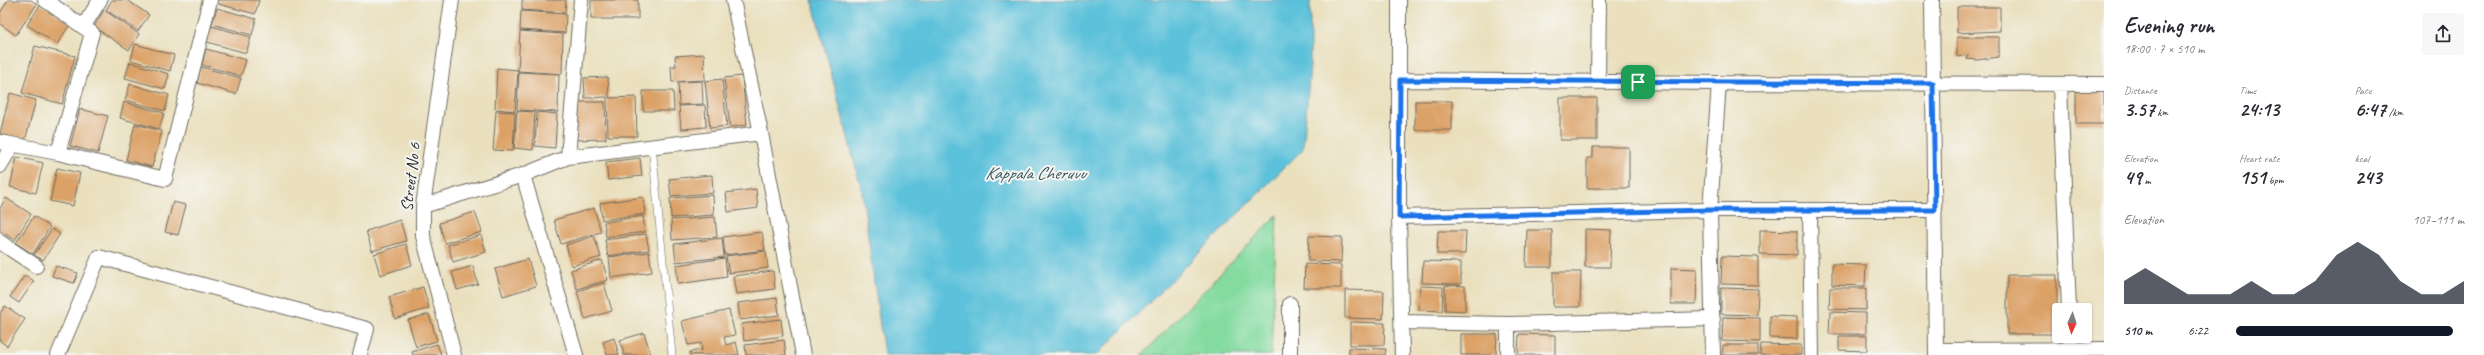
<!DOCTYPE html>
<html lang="en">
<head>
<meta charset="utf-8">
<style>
	body { margin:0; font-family:Caveat,sans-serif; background:#f7f7f7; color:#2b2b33; height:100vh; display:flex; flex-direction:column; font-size:15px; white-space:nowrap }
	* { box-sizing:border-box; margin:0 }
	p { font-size:13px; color:#7c7c81 }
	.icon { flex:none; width:22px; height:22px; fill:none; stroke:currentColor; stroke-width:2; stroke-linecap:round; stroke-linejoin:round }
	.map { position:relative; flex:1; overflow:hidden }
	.drawer { display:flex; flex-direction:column; background:#fff; width:380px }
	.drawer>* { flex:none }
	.needle { width:26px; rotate:183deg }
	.fabs { position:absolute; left:2052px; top:303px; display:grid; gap:8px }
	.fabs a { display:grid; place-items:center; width:40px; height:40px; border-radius:4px; background:#fff; box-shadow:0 1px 3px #0004; font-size:20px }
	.pin { position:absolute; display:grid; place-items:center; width:34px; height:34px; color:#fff; margin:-17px; border-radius:8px; box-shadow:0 2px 6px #0006 }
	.round { display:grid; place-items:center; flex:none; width:42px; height:42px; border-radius:4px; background:#f7f7f7 }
	.overview { display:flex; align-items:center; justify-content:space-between; height:68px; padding:0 20px }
	h1 { font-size:22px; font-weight:700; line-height:30px }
	.metrics { display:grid; grid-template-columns:repeat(3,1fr); gap:6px; height:68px; padding:4px 20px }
	.metrics div { display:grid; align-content:center }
	.metrics b { font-size:20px; font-weight:700 }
	.metrics small { font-size:11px; font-weight:400 }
	.metrics p { font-size:11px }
	.chart { height:112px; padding:8px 20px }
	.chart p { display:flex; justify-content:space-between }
	.chart svg { width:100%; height:72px; margin-top:4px; fill:#111827; opacity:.7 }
	ul { padding:0 20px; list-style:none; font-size:13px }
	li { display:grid; grid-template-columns:64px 48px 1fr; align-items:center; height:30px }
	li i { height:10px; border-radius:5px; background:#111827 }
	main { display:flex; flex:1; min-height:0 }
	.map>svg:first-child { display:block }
	.green { fill:#84dba0; stroke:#588366 }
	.water { fill:#5cc1da; stroke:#447682 }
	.building { fill:#dba166 }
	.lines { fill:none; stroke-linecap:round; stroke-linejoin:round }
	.lane-casing { stroke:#6e6a5e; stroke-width:8 }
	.street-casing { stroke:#6e6a5e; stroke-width:16 }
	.lane { stroke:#fff; stroke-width:7 }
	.street { stroke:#fff; stroke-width:14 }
	.route-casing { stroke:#fff; stroke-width:8 }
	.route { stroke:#1a73e8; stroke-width:5 }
	.labels { text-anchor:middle; stroke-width:4; stroke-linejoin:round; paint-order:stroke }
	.street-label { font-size:17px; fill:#2b2b2b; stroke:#f6f6f2 }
	.water-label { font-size:18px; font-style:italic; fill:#3a5860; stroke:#f6f6f2 }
</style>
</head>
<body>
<main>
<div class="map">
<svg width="2104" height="355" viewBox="0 0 2104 355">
	<rect width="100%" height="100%" fill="#f6f6f2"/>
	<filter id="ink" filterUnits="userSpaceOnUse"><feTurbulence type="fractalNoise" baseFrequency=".025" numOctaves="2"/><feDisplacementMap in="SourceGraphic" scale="8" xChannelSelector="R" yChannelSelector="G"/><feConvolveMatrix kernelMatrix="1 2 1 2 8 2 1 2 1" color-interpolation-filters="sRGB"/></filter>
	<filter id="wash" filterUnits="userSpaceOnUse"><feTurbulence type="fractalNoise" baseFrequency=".012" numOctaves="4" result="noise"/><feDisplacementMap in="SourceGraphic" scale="16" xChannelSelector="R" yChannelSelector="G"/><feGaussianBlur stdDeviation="0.9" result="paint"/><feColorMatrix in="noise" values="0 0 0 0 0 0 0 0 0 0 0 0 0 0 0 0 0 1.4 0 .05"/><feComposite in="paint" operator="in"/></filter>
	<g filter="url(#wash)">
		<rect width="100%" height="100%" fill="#eae0be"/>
		<path class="green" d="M 1277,215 L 1271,355 L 1142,355 Z"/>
		<path class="water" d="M 812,0 L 1310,0 L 1310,66 L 1303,149 L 1097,355 L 884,355 L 862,191 Z"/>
		<g id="blocks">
			<path class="building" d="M 8,0 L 31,0 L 37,4 L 16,35 L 0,24 L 0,13 Z
				M 112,0 L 127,0 L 149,15 L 138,31 L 106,10 Z
				M 216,0 L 259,0 L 255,14 L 215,3 Z
				M 522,0 L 566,0 L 565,13 L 522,10 Z
				M 591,0 L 638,0 L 638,19 L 591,19 Z
				M 41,4 L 71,23 L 57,44 L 27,25 Z
				M 1957,7 L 2000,7 L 2000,31 L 1957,33 Z
				M 217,8 L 256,19 L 252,35 L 212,24 Z
				M 104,10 L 139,34 L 129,50 L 94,27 Z
				M 521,11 L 566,14 L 565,33 L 520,30 Z
				M 211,26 L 251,37 L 246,53 L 207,42 Z
				M 520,31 L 563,34 L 562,74 L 518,71 Z
				M 1957,37 L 1999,37 L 1999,57 L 1977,60 L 1967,59 L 1968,55 L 1957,57 Z
				M 135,44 L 174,55 L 170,71 L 131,60 Z
				M 35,46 L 75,56 L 62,104 L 22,93 Z
				M 206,49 L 246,60 L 241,76 L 202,65 Z
				M 704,54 L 705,80 L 672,82 L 671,66 L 676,66 L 675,56 Z
				M 130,62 L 169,74 L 165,89 L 125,78 Z
				M 201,67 L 241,78 L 236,94 L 197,83 Z
				M 497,68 L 518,70 L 515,111 L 495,109 Z
				M 519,72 L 559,74 L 558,112 L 517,110 Z
				M 742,76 L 747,125 L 730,127 L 724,78 Z
				M 608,77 L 609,98 L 636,97 L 637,136 L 608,136 L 607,97 L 585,98 L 584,78 Z
				M 722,79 L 727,126 L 710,128 L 705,81 Z
				M 702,81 L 703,104 L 679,105 L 678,82 Z
				M 130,84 L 169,95 L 165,111 L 125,100 Z
				M 643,91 L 673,91 L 674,111 L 643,111 Z
				M 2076,91 L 2104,91 L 2104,124 L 2076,124 Z
				M 10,93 L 36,100 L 25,141 L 0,134 Z
				M 1560,98 L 1597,98 L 1597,140 L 1560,140 Z
				M 1415,101 L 1452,101 L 1452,130 L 1415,130 Z
				M 124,102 L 164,113 L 159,129 L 120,118 Z
				M 573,102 L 605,102 L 606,139 L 574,140 Z
				M 705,105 L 706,127 L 681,129 L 679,106 Z
				M 80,109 L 108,116 L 98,153 L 70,146 Z
				M 496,111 L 515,112 L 513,151 L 493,150 Z
				M 517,111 L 535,112 L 533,150 L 514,148 Z
				M 537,112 L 557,114 L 555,148 L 535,146 Z
				M 135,124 L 162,131 L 152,167 L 126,160 Z
				M 1593,147 L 1629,147 L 1629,188 L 1587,188 L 1587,158 L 1593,158 Z
				M 17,157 L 43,163 L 36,193 L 10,187 Z
				M 640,158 L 642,176 L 608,180 L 606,162 Z
				M 57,168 L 80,173 L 73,206 L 50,201 Z
				M 712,175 L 713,193 L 671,196 L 669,179 Z
				M 756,189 L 758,208 L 728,212 L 726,193 Z
				M 713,195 L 714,215 L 671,218 L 670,198 Z
				M 643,197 L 645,214 L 602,220 L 600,203 Z
				M 6,198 L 31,214 L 15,240 L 0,231 L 0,208 Z
				M 173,202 L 186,205 L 178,235 L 165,232 Z
				M 594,208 L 601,232 L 561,244 L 554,220 Z
				M 475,212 L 482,232 L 445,243 L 439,223 Z
				M 34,216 L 50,227 L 33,254 L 16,243 Z
				M 643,216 L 645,232 L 606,237 L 604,222 Z
				M 715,217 L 717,237 L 672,240 L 671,220 Z
				M 400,220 L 406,241 L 372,251 L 366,231 Z
				M 52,229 L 60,234 L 43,260 L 34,255 Z
				M 1585,229 L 1611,230 L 1610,267 L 1585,267 Z
				M 1527,230 L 1552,230 L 1552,267 L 1526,267 Z
				M 1760,230 L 1797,231 L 1797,255 L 1760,254 Z
				M 1438,231 L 1466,231 L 1465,254 L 1437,254 Z
				M 762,232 L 765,250 L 725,255 L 723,237 Z
				M 646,234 L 649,250 L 608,256 L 605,240 Z
				M 481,235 L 486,252 L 453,262 L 448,245 Z
				M 594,236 L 601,257 L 572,266 L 566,245 Z
				M 1309,236 L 1342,237 L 1341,262 L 1308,261 Z
				M 722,238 L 724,257 L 676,262 L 674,244 Z
				M 406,244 L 412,265 L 380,275 L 374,254 Z
				M 766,251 L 768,268 L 729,273 L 726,256 Z
				M 649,252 L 652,272 L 611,278 L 609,257 Z
				M 1722,256 L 1758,257 L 1758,285 L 1721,284 Z
				M 725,258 L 727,277 L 678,284 L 676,265 Z
				M 528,259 L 536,286 L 503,296 L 495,269 Z
				M 602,260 L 608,280 L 577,289 L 571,270 Z
				M 1423,261 L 1461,262 L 1461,284 L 1422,283 Z
				M 1305,264 L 1341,265 L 1341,288 L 1304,288 Z
				M 1832,264 L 1866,265 L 1865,286 L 1832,285 Z
				M 56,266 L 78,273 L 74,283 L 52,276 Z
				M 473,266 L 478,284 L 457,290 L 452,272 Z
				M 1671,268 L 1697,269 L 1696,304 L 1671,304 Z
				M 773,271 L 775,289 L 736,294 L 733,276 Z
				M 1553,272 L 1581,272 L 1580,307 L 1553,307 Z
				M 25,275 L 34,281 L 19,303 L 10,297 Z
				M 2007,275 L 2057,275 L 2057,334 L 2007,334 Z
				M 604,283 L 612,311 L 585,319 L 577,291 Z
				M 1445,285 L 1465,286 L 1465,311 L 1445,310 Z
				M 1420,286 L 1443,287 L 1442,311 L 1419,310 Z
				M 423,287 L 429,308 L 395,319 L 389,297 Z
				M 1721,288 L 1758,289 L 1757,315 L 1721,314 Z
				M 1830,288 L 1866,288 L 1866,310 L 1829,309 Z
				M 1345,290 L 1384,291 L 1383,319 L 1345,318 Z
				M 777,298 L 779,315 L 740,320 L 738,303 Z
				M 5,306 L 25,319 L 7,346 L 0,341 L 0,313 Z
				M 729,310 L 735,335 L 724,337 L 726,345 L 736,342 L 739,355 L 690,355 L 690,352 L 702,350 L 701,343 L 688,345 L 682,321 Z
				M 1830,312 L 1866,313 L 1866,334 L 1829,334 Z
				M 429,314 L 437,341 L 416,347 L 408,320 Z
				M 1770,316 L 1797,317 L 1797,339 L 1770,338 Z
				M 1723,317 L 1760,318 L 1760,342 L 1722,341 Z
				M 781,319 L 783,336 L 744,341 L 742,324 Z
				M 1350,322 L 1385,323 L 1384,345 L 1350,345 Z
				M 644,333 L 651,355 L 624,355 L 620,340 Z
				M 1461,334 L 1497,334 L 1496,355 L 1461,355 Z
				M 1519,334 L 1555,335 L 1555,355 L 1518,355 Z
				M 1839,336 L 1867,336 L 1867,351 L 1839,350 Z
				M 614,338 L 619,355 L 607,355 L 603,342 Z
				M 784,340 L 786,355 L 746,355 L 745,345 Z
				M 437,344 L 441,355 L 413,355 L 412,352 Z
				M 1761,344 L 1801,345 L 1801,355 L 1760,355 Z
				M 1723,345 L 1758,345 L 1758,355 L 1722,355 Z
				M 1349,348 L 1386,349 L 1385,355 L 1349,355 Z"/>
		</g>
	</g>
	<g filter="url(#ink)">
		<use href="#blocks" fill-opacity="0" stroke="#6e6a5e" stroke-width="1"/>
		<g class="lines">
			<defs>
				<path id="lane" d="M 652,146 L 672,355"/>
				<path id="street" d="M 452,0 L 423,206 L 423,236 L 454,355
					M 733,0 L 761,133
					M 1399,0 L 1399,217 L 1402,355
					M 1932,0 L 1936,355
					M 83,27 L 100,0
					M 1400,80 L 1719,83 L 2104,84
					M 1598,81 L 1599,0
					M 2060,85 L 2069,310
					M 0,142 L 58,153 L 92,33 L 45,0
					M 58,153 L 165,179 L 210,0
					M 568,157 L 581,0
					M 0,166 L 12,146
					M 523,175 L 576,355
					M 423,206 L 523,175 L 568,157 L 761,133 L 803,355
					M 1810,211 L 1812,355
					M 1399,217 L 1710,210 L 1935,210
					M 0,242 L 36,266
					M 1290,304 L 1290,355
					M 1402,322 L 1508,324 L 1713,319
					M 2070,336 L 2071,355
					M 1936,350 L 2104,349
					M 58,355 L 99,257 L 367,329 L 360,355
					M 1508,355 L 1508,324
					M 1713,355 L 1710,210 L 1719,83"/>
			</defs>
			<use href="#lane" class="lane-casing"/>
			<use href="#street" class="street-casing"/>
			<use href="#lane" class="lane"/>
			<use href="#street" class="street"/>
		</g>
	</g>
	<g class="lines" filter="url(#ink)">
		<defs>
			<path id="route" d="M 1400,80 L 1933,83 L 1935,210 L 1710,210 L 1399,217 Z"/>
		</defs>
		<use href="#route" class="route-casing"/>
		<use href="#route" class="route"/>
	</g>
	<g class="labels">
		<g class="street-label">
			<text transform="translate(410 177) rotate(-83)" y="6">Street No 6</text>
		</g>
		<g class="water-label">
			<text x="1035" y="179">Kappala Cheruvu</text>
		</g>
	</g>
</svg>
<div class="fabs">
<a><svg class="needle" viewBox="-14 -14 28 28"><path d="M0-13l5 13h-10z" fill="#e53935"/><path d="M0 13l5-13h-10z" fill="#7c7c81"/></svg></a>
</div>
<div class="pin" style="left:1638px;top:82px;background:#1e9e55"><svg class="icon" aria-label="arrive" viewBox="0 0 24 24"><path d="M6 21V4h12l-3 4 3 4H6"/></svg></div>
</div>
<section class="drawer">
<div class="overview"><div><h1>Evening run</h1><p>18:00 · 7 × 510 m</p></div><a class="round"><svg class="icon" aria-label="share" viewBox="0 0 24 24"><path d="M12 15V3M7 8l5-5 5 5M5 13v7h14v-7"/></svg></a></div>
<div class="metrics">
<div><p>Distance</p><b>3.57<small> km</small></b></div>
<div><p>Time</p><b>24:13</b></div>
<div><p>Pace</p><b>6:47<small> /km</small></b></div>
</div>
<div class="metrics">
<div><p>Elevation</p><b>49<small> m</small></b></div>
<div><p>Heart rate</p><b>151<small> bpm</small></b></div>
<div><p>kcal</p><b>243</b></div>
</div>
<div class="chart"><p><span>Elevation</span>107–111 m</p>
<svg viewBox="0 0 160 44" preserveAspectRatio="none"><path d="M0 44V30L10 22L20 30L30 38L40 38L50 38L60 30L70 38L80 38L90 30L100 14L110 6L120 14L130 30L140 38L150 38L160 30V44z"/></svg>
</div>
<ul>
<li><b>510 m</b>6:22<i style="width:95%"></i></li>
</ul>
</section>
</main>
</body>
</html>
